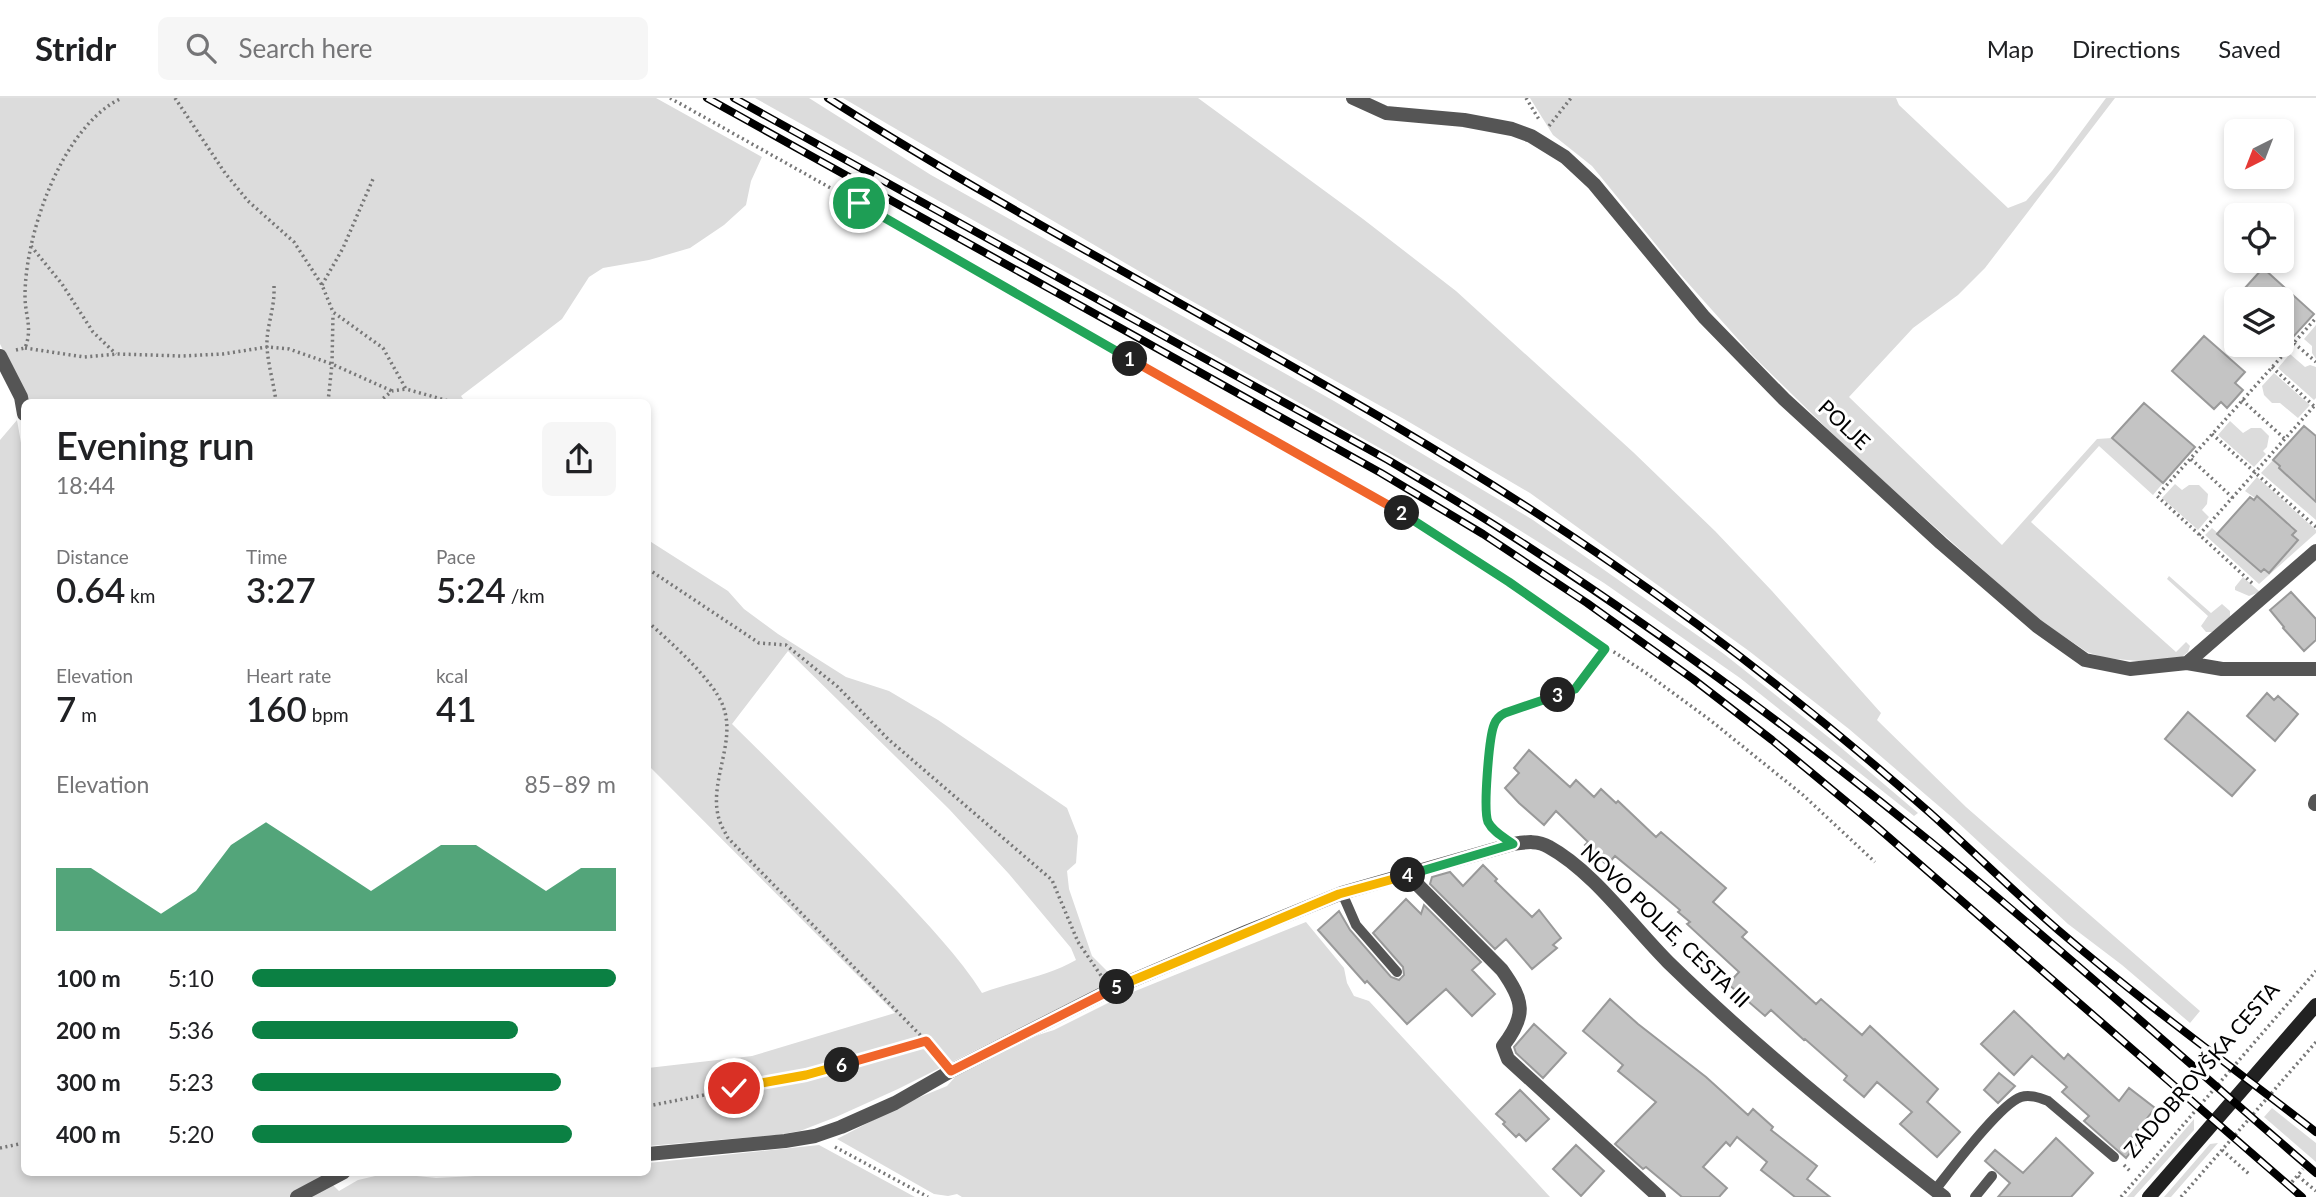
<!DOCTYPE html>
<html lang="en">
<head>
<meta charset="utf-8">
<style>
	body { margin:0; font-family:Lato,sans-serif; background:#f6f6f6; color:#202124; height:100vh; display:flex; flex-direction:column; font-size:26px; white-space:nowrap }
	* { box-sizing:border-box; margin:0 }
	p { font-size:23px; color:#757577 }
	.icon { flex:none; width:38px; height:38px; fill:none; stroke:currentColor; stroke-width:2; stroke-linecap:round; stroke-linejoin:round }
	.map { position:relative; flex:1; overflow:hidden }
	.sheet { position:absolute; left:21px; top:301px; width:630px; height:777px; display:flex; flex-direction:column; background:#fff; border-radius:10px; box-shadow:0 4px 10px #0003 }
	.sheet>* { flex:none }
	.needle { width:46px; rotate:222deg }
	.fabs { position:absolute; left:2224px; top:21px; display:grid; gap:14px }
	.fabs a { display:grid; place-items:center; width:70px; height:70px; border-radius:10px; background:#fff; box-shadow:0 4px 10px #0003; font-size:35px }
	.pin { position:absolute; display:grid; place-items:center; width:60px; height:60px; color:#fff; margin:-30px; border:4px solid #fff; border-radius:50%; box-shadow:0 2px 7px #0007 }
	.km { position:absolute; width:35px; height:35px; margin:-18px; border-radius:50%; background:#222; color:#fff; font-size:19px; line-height:35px; text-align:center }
	.round { display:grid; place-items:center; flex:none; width:74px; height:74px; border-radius:10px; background:#f6f6f6 }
	.headline { display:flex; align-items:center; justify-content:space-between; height:119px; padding:0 35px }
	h1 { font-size:38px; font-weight:600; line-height:52px }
	.figures { display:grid; grid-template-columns:repeat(3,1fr); gap:10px; height:119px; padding:7px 35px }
	.figures div { display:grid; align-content:center }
	.figures b { font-size:35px; font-weight:600 }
	.figures small { font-size:19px; font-weight:400 }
	.figures p { font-size:19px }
	.chart { height:196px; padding:14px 35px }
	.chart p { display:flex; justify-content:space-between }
	.chart svg { width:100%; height:126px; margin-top:7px; fill:#0b8043; opacity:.7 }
	ul { padding:0 35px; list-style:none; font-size:23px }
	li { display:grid; grid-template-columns:112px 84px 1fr; align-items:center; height:52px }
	li i { height:18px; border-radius:9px; background:#0b8043 }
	header { display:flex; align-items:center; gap:42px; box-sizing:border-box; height:98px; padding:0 35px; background:#fff; border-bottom:2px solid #e0e0e0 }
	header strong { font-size:33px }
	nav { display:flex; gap:38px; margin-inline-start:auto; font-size:24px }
	.search { width:490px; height:63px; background:#f6f6f6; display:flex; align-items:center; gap:18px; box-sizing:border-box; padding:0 24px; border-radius:10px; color:#757577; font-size:26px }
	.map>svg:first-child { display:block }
	.green { fill:#dcdcdc; fill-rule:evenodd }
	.building { fill:#c4c4c4; stroke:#999; stroke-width:2 }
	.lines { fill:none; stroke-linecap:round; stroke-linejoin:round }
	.path { stroke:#777; stroke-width:3.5; stroke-dasharray:2 3.5; stroke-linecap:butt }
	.service { stroke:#555; stroke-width:10 }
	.minor { stroke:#555; stroke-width:14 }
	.secondary { stroke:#222; stroke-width:14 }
	.rail-casing { stroke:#000; stroke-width:8 }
	.rail { stroke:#fff; stroke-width:5; stroke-dasharray:16; stroke-linecap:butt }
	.split-1-casing { stroke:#fff; stroke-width:14 }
	.split-2-casing { stroke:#fff; stroke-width:14 }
	.split-3-casing { stroke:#fff; stroke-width:14 }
	.split-4-casing { stroke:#fff; stroke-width:14 }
	.split-5-casing { stroke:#fff; stroke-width:14 }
	.split-6-casing { stroke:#fff; stroke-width:14 }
	.split-7-casing { stroke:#fff; stroke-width:14 }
	.split-1 { stroke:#22a559; stroke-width:9 }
	.split-2 { stroke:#f0652b; stroke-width:9 }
	.split-3 { stroke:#22a559; stroke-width:9 }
	.split-4 { stroke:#22a559; stroke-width:9 }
	.split-5 { stroke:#f5b400; stroke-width:9 }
	.split-6 { stroke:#f0652b; stroke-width:9 }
	.split-7 { stroke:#f5b400; stroke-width:9 }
	.labels { text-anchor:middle; stroke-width:6; stroke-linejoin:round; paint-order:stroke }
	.street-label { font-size:21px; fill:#000; stroke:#fff }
</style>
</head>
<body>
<header>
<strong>Stridr</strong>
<div class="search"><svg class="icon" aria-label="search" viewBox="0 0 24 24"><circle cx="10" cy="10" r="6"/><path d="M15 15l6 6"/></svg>Search here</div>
<nav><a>Map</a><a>Directions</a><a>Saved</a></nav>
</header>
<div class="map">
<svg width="2316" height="1099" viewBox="0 0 2316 1099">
	<rect width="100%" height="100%" fill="#fff"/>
	<path class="green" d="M 0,0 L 656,0 L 762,59 L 751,83 L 746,107 L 724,127 L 690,150 L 649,162 L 603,170 L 589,179 L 562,221 L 461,298 L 465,304 L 29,304 L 0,246 Z
		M 755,0 L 809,0 L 931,77 L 1334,303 L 1533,422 L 1724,556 L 1832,642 L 1918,715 L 1914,718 L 1740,580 L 1604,485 L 1460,395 Z
		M 843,0 L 1198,0 L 1363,121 L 1456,193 L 1633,354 L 1715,433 L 1772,493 L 1881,615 L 1877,622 L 1966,709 L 2200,913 L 2190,925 L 2122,867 L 2068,826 L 1954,721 L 1849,631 L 1749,553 L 1530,395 L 1404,321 L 1161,186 Z
		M 1530,0 L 1896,0 L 1899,7 L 2008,110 L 2026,103 L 2052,73 L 2106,0 L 2115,0 L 1985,170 L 1958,197 L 1913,230 L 1849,299 L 2002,447 L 2097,341 L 2112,340 L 2163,385 L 2153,397 L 2099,348 L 2031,424 L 2176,554 L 2186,544 L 2190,548 L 2188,554 L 2182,559 L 2149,564 L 2105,560 L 2087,554 L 2038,521 L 1851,354 L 1753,258 L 1679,175 L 1592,68 L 1553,37 Z
		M 2316,227 L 2316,261 L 2312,255 L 2312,248 L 2304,241 Z
		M 2290,256 L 2305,269 L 2310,267 L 2316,269 L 2316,300 L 2314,302 L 2278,270 Z
		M 2274,275 L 2310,307 L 2298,320 L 2280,305 L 2272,305 L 2264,297 L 2262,288 Z
		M 17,322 L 24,362 L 24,1074 L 329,1075 L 324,1078 L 339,1093 L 358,1082 L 388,1075 L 436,1080 L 551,1074 L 648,1074 L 648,1065 L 819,1047 L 915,1099 L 0,1099 L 0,342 Z
		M 2230,323 L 2243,335 L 2251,330 L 2261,330 L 2269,338 L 2267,349 L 2263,353 L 2266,356 L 2254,369 L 2218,337 Z
		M 2273,362 L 2280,368 L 2279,371 L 2316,404 L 2316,422 L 2261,375 Z
		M 2257,379 L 2316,432 L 2316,435 L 2259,486 L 2205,437 L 2212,430 L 2261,474 L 2297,443 L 2292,437 L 2296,432 L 2291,427 L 2287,431 L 2258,398 L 2255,400 L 2245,393 Z
		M 2175,386 L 2182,392 L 2189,387 L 2199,387 L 2208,396 L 2207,406 L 2202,412 L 2209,419 L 2198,432 L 2162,400 Z
		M 648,442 L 728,493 L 744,511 L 778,536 L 846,579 L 889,593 L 938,622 L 1067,710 L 1078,738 L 1076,765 L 1067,773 L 1069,791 L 1092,858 L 1116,882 L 898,991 L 836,1019 L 800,1033 L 776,1037 L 648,1048 L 648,970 L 752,958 L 895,915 L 648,667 ZM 788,553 L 949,711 L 1009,776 L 1071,850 L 1076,862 C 1047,879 1013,883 982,895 C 959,858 926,825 897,793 C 843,736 788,681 732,626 Z
		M 2169,478 L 2211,515 L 2222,506 L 2230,513 L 2230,519 L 2212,534 L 2206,534 L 2201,528 L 2208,518 L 2167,481 Z
		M 2243,479 L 2260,494 L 2249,498 L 2235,492 L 2235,489 Z
		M 1306,824 L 1344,870 L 1347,885 L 1354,898 L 1369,903 L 1550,1099 L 962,1099 L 957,1096 L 948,1098 L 934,1096 L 837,1041 L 908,1004 L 947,988 L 956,978 L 1035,938 L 1054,932 L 1118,900 Z
		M 2272,1010 L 2316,1045 L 2316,1064 L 2264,1019 Z
		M 2194,1021 L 2194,1032 L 2134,1099 L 2127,1099 Z
		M 2218,1045 L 2171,1099 L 2164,1099 L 2210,1046 Z"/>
	<path class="building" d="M 2263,170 L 2314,216 L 2282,251 L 2282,201 L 2235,201 Z
		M 2204,238 L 2245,274 L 2235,285 L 2243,292 L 2227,310 L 2221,304 L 2214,311 L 2172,273 Z
		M 2144,305 L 2195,349 L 2163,385 L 2112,340 Z
		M 2304,328 L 2316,338 L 2316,404 L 2279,370 L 2280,368 L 2273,362 Z
		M 2257,398 L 2296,433 L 2292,437 L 2298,442 L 2269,475 L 2264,471 L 2261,474 L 2217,436 L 2250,399 L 2254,402 Z
		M 2291,494 L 2316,521 L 2316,542 L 2304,553 L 2283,530 L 2284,529 L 2270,512 Z
		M 2267,595 L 2274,602 L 2278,598 L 2298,616 L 2275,643 L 2247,618 Z
		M 2188,614 L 2255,672 L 2232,698 L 2165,641 Z
		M 1529,652 L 1570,689 L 1576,682 L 1594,699 L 1601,691 L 1616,705 L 1618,703 L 1656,739 L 1661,734 L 1726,790 L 1713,804 L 1747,834 L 1742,839 L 1816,906 L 1821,901 L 1862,937 L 1870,928 L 1938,991 L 1927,1004 L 1960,1034 L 1937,1059 L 1900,1026 L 1912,1014 L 1877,984 L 1864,999 L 1844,982 L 1847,978 L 1805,941 L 1804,942 L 1771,912 L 1765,918 L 1728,886 L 1739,874 L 1687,826 L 1690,824 L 1678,814 L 1680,812 L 1654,790 L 1615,758 L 1607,767 L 1585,747 L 1588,744 L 1556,713 L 1544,727 L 1519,705 L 1505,690 L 1519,675 L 1514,670 Z
		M 1483,767 L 1497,781 L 1495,783 L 1532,819 L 1539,812 L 1561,840 L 1553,847 L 1557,850 L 1532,871 L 1506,841 L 1495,851 L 1430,786 L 1432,779 L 1450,774 L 1463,788 Z
		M 1406,801 L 1421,816 L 1424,807 L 1481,864 L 1472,872 L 1495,896 L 1472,918 L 1446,891 L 1407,926 L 1367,883 L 1365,885 L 1318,832 L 1339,813 L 1350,832 L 1391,879 L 1399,882 L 1404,877 L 1403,869 L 1373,835 Z
		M 1610,901 L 1638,926 L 1706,979 L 1748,1017 L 1753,1011 L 1773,1029 L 1771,1032 L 1817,1068 L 1807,1081 L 1830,1099 L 1795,1099 L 1761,1072 L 1767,1064 L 1737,1039 L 1730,1048 L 1726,1044 L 1703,1069 L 1727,1090 L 1719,1099 L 1682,1099 L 1646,1069 L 1643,1071 L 1615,1046 L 1656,1004 L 1618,973 L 1623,967 L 1583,933 Z
		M 2014,913 L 2064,961 L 2068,956 L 2119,1003 L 2129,990 L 2155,1010 L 2130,1042 L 2136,1047 L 2126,1060 L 2084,1023 L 2089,1018 L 2062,994 L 2067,989 L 2032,958 L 2014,977 L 1981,946 Z
		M 1534,926 L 1566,955 L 1543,980 L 1516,955 L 1514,949 Z
		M 1999,975 L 2015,988 L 1998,1005 L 1984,992 Z
		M 1520,992 L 1549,1021 L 1526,1043 L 1519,1036 L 1516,1039 L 1503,1026 L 1505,1024 L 1496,1016 Z
		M 2056,1040 L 2093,1075 L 2071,1099 L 1998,1099 L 2010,1085 L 1985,1063 L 1995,1052 L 2023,1075 Z
		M 1576,1047 L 1604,1073 L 1581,1098 L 1553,1071 Z"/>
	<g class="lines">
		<path class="path" d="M 175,0 L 225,75 L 248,103 L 294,144 L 322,187 L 333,214 L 383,250 L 406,291 L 452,304
			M 670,0 L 1000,185 L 1200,302 L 1306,360 L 1410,420 L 1646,575 L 1710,622 L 1803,697 L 1875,764
			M 1526,0 L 1540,23
			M 1549,28 L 1571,0
			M 31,148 L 62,186 L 93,234 L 116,256
			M 322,187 L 343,150 L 373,81
			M 274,188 C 275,212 266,228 267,249 C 268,267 274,286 276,304
			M 2294,245 L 2316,264
			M 25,250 L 84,259 L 117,256 L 182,258 L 223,256 L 267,249 L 289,251 L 332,266 L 392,293
			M 16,252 L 25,250 C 33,230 25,218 25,198 C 25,135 63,27 122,0
			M 2272,269 L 2314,308
			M 2242,302 L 2285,341
			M 328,304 L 332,266 L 333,216
			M 379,304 L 392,293 L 406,291
			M 2212,336 L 2316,429
			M 2191,361 L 2233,400
			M 2199,437 L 2316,306
			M 648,471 L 759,545 L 786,547 L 838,589 L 888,641 L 1052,782 L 1078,844 L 1102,879
			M 2252,485 L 2157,398 L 2316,220
			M 648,524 C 669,543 713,581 723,608 C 737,644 708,684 719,721 C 721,728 725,734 728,740 L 926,943 L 941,961
			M 1497,735 L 1488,723 L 1487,685 L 1490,639 L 1497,620 L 1505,615 L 1575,591 L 1605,550
			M 648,1008 L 806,977 L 926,943
			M 835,1049 L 928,1099
			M 0,1050 L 24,1045
			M 2222,1052 L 2249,1076
			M 2124,1067 L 2130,1073
			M 2298,1078 L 2316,1093
			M 2292,1084 L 2303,1071
			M 2121,1099 L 2316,873
			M 2181,1099 L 2316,944"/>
		<path class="service" d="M 1342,795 L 1356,827 L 1397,874
			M 1935,1092 C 1951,1072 2000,1006 2021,999 C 2030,996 2040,1000 2048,1003 L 2114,1059
			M 1975,1099 L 1992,1078"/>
		<path class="minor" d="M 1353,0 L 1386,15 L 1464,22 L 1512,31 L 1531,38 L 1565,59 L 1594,86 L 1704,219 L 1784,301 L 1941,445 L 2037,528 L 2085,562 L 2130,571 L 2187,565 L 2222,571 L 2316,571
			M 0,258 L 21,299 L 24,316
			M 2187,565 L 2316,453
			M 2315,706 L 2316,703
			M 1408,777 L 1502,872 C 1524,903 1527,917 1503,948 L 1508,961 L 1659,1099
			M 648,1056 L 785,1043 L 815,1038 L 841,1029 L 895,1005 L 951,973 L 1110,892 L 1246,834 L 1342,795 L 1513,746 C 1526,744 1538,742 1549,749 C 1593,773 1632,828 1668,864 C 1754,948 1849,1025 1944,1099
			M 297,1099 L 344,1074"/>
		<path class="secondary" d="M 2149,1099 L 2316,907"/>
		<defs>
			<path id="rail" d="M 707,0 L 1381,375 L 1483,436 L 1587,505 L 1693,581 L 1772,642 L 1877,729 L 2302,1099
				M 734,0 L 1388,362 C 1581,475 1759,604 1932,745 C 2063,852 2188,965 2316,1075
				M 828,0 C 1085,163 1362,293 1613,466 C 1723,542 1829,626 1929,714 C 1975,755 2018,798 2064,837 C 2145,906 2232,969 2316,1034"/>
		</defs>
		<use href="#rail" class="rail-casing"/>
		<use href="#rail" class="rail"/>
	</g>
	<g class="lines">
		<defs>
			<path id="split-1" d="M 859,105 L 1130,261"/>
			<path id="split-2" d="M 1130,261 L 1402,415"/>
			<path id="split-3" d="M 1402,415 L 1509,484 L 1605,551 L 1575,591 L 1558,597"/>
			<path id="split-4" d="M 1408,777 L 1513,746 C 1505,740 1493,734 1488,724 C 1483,712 1489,640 1494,627 C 1496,621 1499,618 1505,615 L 1558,597"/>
			<path id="split-5" d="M 1117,889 L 1339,796 L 1408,777"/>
			<path id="split-6" d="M 842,967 L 926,943 L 951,973 L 1117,889"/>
			<path id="split-7" d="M 734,990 L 806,977 L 842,967"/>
		</defs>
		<use href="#split-1" class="split-1-casing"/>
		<use href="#split-2" class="split-2-casing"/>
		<use href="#split-3" class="split-3-casing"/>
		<use href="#split-4" class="split-4-casing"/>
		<use href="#split-5" class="split-5-casing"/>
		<use href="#split-6" class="split-6-casing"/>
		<use href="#split-7" class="split-7-casing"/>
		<use href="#split-1" class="split-1"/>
		<use href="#split-2" class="split-2"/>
		<use href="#split-3" class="split-3"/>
		<use href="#split-4" class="split-4"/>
		<use href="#split-5" class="split-5"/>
		<use href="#split-6" class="split-6"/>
		<use href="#split-7" class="split-7"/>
	</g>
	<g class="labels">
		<g class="street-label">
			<text transform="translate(1844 327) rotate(43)" y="7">POLJE</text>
			<text transform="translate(1665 828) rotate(44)" y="7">NOVO POLJE, CESTA III</text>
			<text transform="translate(2202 972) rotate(-49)" y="7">ZADOBROVŠKA CESTA</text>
		</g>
	</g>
</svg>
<div class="fabs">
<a><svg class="needle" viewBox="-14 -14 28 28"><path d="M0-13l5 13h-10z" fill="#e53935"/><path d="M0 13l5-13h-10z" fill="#757577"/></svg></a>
<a><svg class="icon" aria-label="locate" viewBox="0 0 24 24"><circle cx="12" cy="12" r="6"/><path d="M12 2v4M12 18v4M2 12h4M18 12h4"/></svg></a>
<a><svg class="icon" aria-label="layers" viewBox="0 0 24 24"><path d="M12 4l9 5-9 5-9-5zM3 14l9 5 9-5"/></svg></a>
</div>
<div class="pin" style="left:859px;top:105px;background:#1e9e55"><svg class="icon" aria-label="arrive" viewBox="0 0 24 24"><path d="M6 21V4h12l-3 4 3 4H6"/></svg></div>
<div class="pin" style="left:734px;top:990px;background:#d93025"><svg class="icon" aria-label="check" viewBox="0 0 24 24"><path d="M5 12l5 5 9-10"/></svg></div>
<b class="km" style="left:1130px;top:261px">1</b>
<b class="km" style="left:1402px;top:415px">2</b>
<b class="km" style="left:1558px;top:597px">3</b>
<b class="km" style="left:1408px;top:777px">4</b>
<b class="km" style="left:1117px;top:889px">5</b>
<b class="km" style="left:842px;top:967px">6</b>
<section class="sheet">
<div class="headline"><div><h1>Evening run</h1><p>18:44</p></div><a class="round"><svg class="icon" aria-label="share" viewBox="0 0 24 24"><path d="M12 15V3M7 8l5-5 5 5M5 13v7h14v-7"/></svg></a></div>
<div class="figures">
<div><p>Distance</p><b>0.64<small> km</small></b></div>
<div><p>Time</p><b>3:27</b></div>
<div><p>Pace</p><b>5:24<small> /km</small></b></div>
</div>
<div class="figures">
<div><p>Elevation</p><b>7<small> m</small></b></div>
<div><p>Heart rate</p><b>160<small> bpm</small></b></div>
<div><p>kcal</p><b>41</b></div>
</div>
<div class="chart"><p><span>Elevation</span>85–89 m</p>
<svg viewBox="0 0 160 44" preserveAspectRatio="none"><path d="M0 44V22L10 22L20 30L30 38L40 30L50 14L60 6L70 14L80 22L90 30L100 22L110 14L120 14L130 22L140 30L150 22L160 22V44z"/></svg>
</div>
<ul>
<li><b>100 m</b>5:10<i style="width:100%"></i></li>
<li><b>200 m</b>5:36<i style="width:73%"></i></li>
<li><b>300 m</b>5:23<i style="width:85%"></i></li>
<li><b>400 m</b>5:20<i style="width:88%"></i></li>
</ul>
</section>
</div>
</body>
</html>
